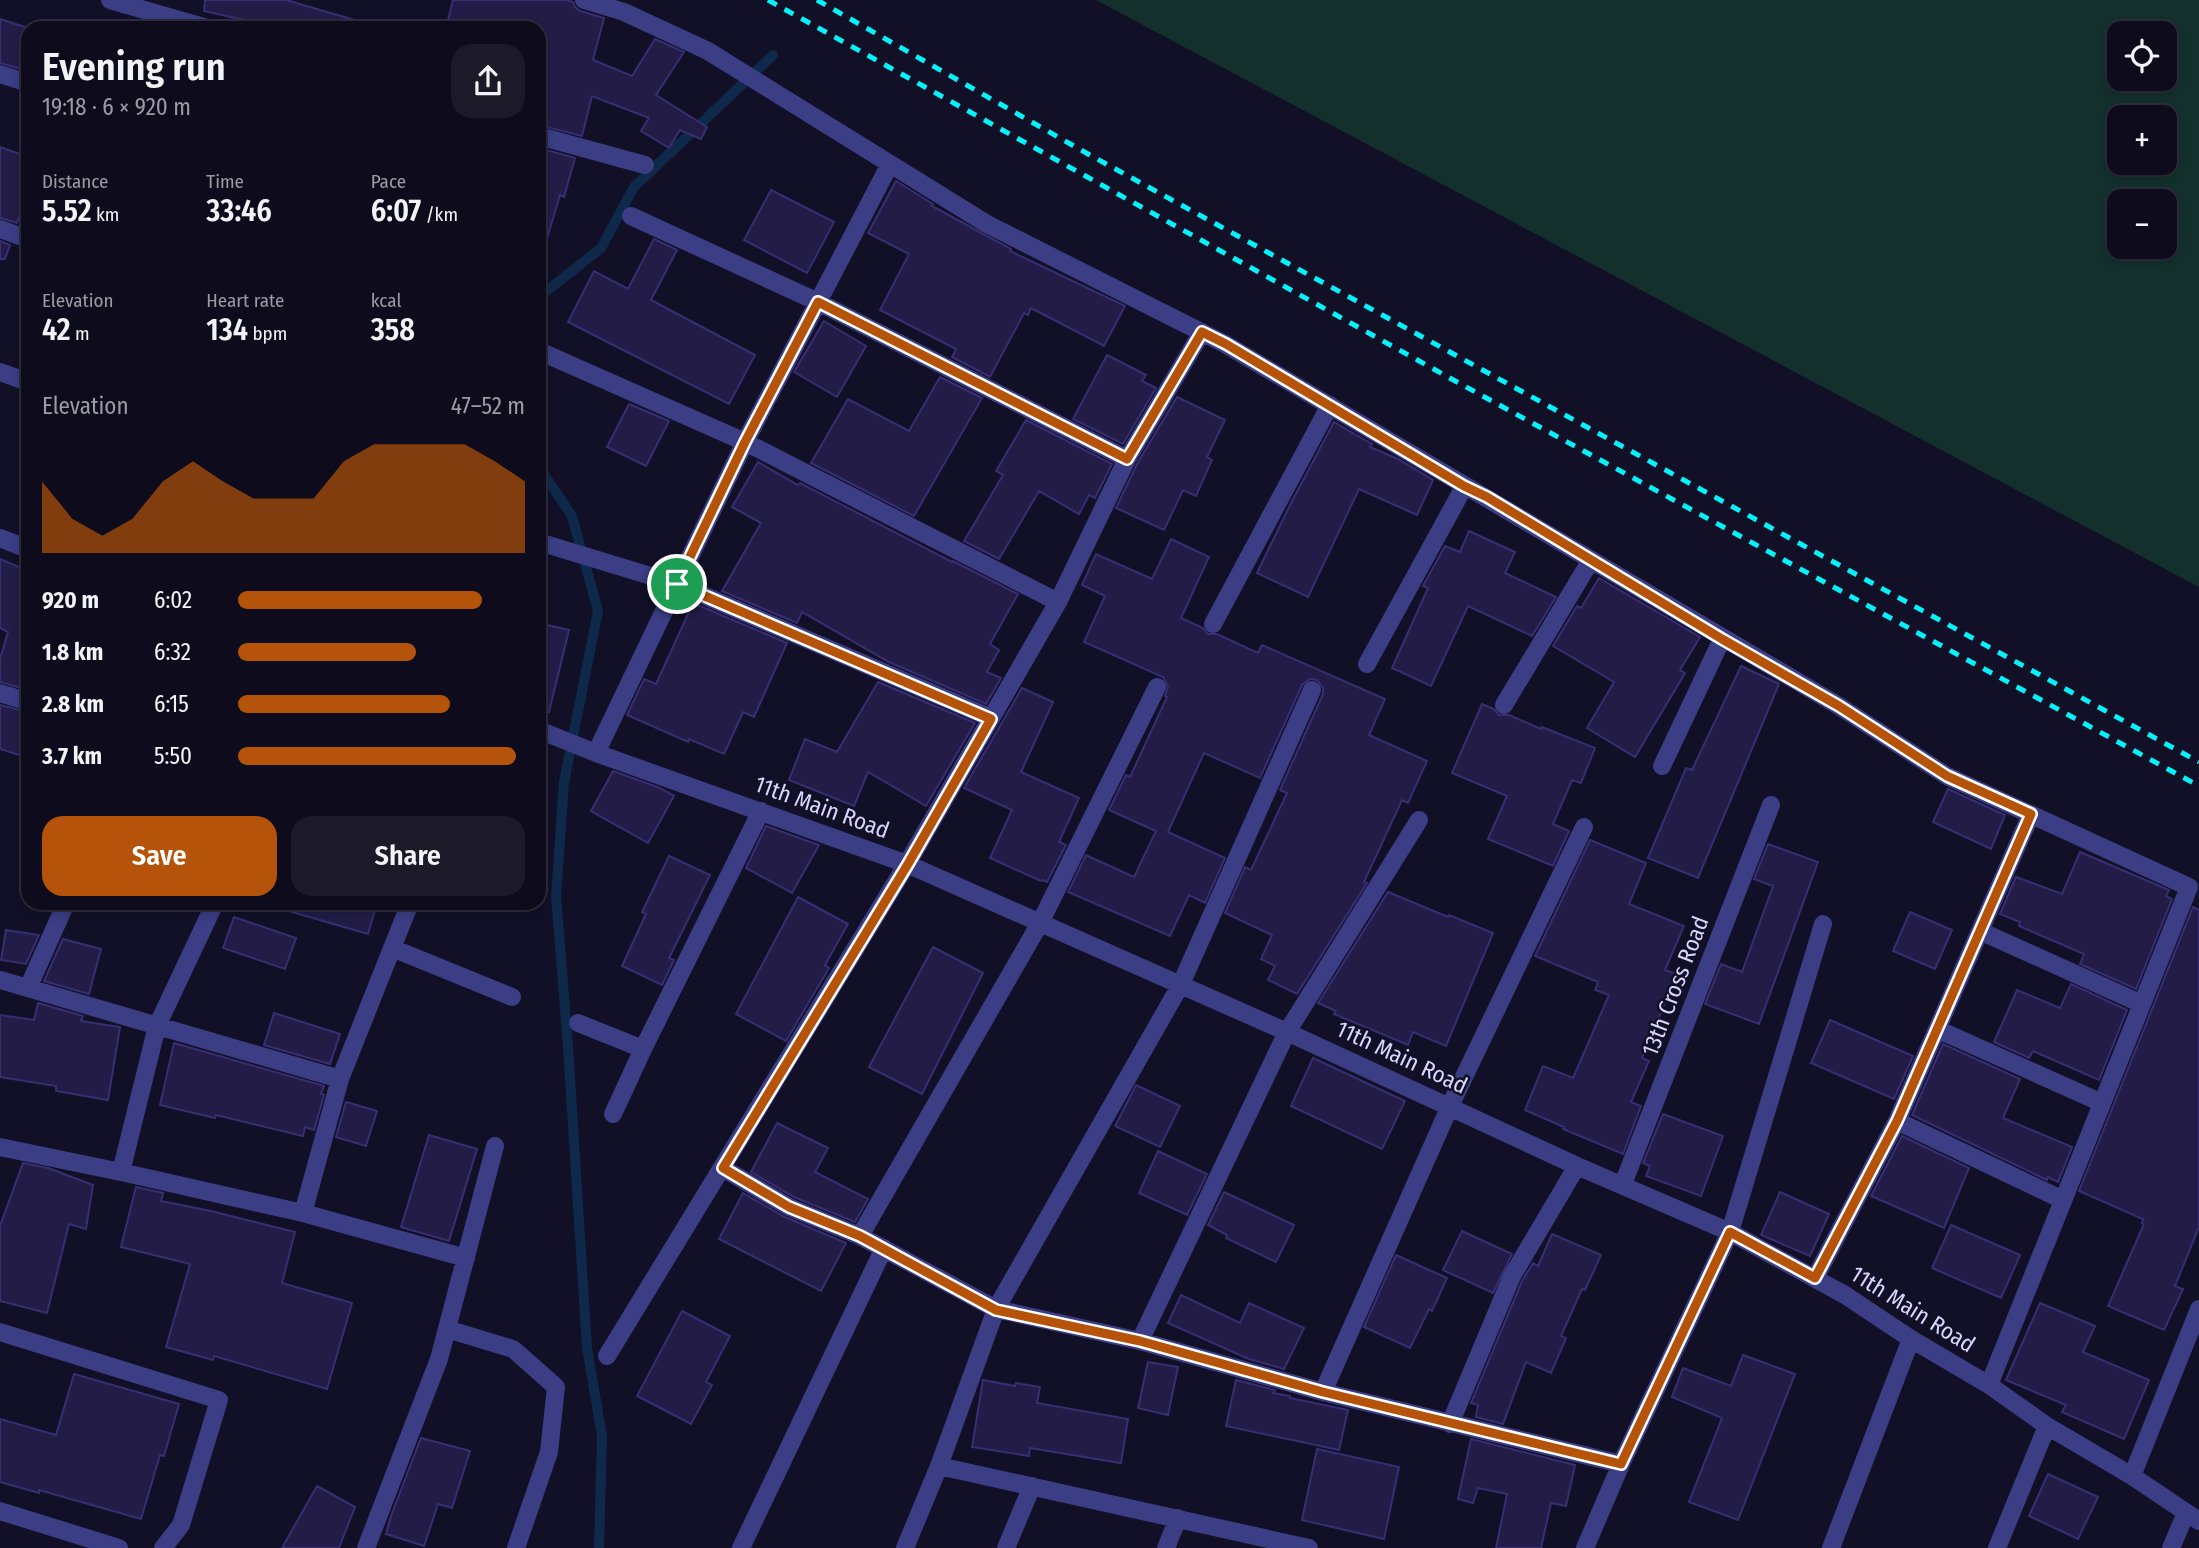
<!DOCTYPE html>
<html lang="en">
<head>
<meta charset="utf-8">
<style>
	body { margin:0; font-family:"Fira Sans Condensed",sans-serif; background:#1c1a29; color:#f1f3f6; height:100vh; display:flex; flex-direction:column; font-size:26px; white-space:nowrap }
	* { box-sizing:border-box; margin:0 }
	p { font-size:23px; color:#9b9ba3 }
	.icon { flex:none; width:38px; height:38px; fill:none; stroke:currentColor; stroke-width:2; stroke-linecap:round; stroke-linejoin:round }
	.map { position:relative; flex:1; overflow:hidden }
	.drawer { position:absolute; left:21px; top:21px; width:525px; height:889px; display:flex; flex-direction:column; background:#0e0c1c; border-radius:21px; box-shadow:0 4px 10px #0003,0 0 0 2px #2e2c3b }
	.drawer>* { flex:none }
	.tools { position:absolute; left:2107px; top:21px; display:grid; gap:14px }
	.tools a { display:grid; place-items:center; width:70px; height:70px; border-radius:14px; background:#0e0c1c; box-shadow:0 4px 10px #0003,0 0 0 2px #2e2c3b; font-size:35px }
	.pin { position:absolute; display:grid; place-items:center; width:60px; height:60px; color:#fff; margin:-30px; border:4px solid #fff; border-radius:50%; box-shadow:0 2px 7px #0007 }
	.round { display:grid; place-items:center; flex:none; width:74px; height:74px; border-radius:21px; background:#1c1a29 }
	.overview { display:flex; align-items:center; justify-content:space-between; height:119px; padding:0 21px }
	h1 { font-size:38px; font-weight:600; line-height:52px }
	.stats { display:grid; grid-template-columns:repeat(3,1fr); gap:10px; height:119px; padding:7px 21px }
	.stats div { display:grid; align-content:center }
	.stats b { font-size:30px; font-weight:600 }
	.stats small { font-size:19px; font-weight:400 }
	.stats p { font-size:19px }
	.chart { height:196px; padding:14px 21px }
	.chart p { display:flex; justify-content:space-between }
	.chart svg { width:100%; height:126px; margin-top:7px; fill:#b45309; opacity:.7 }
	.primary-button { display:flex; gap:14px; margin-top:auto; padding:14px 21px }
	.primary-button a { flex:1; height:80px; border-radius:21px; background:#b45309; color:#fff; font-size:28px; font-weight:600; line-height:80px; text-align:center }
	.primary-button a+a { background:#1c1a29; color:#f1f3f6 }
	ul { padding:0 21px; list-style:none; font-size:23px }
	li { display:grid; grid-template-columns:112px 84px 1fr; align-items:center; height:52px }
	li i { height:18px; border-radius:9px; background:#b45309 }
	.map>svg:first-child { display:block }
	.green { fill:#13302d; fill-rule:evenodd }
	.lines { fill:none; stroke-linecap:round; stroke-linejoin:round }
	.stream { stroke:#0f294b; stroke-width:10 }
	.building { fill:#221c47; stroke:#382e73; stroke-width:2 }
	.street { stroke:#3b3d85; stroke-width:18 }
	.rail { stroke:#05f2fb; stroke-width:5; stroke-dasharray:10 9; stroke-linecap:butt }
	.route-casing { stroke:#fff; stroke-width:14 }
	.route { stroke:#b45309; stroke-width:9 }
	.labels { text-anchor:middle; stroke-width:5; stroke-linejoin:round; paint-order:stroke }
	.street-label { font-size:23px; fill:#d8d6fe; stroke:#121026 }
</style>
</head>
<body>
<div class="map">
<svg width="2199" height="1548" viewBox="0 0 2199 1548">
	<rect width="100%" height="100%" fill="#121026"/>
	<path class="green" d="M 1096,0 L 2199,0 L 2199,587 ZM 2119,33 L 2165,33 L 2165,79 L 2119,79 ZM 2119,117 L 2165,117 L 2165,163 L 2119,163 ZM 2119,201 L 2165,201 L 2165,247 L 2119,247 Z"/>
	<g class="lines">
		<path class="stream" d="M 539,297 L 601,248 L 634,187 L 773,55
			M 539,467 L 572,516 L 598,611 L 564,782 L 556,896 L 568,1046 L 587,1348 L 602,1436 L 599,1548"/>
	</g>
	<path class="building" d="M 205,0 L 286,0 L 358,21 L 357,28 L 280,28 L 204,11 Z
		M 453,0 L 566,0 L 573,2 L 575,7 L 580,11 L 604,18 L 593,60 L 632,76 L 655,39 L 684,52 L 656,95 L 707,127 L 701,139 L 680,130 L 669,148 L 641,131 L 649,118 L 592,96 L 582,136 L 539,125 L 539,28 L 446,28 Z
		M 0,19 L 28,28 L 28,71 L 0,63 Z
		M 0,147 L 28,157 L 28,190 L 17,223 L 0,218 Z
		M 539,148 L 575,158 L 564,197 L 560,195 L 546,242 L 539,241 Z
		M 896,181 L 933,204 L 932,206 L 1011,249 L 1010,251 L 1125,306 L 1104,346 L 1031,308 L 1028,315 L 1024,313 L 990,377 L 952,357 L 956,349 L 880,310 L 909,254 L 868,233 Z
		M 771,190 L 834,222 L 807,273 L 744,240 Z
		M 654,239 L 677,250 L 651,300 L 755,355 L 729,404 L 568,322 L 594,271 L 628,289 Z
		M 0,241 L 10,245 L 5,259 L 0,259 Z
		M 824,321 L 866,346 L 837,397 L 794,372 Z
		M 1107,355 L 1146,375 L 1142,381 L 1156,388 L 1123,444 L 1073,419 Z
		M 940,377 L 982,398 L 914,516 L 811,463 L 848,399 L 909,431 Z
		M 1177,397 L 1225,420 L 1207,457 L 1212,460 L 1196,496 L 1183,490 L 1164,530 L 1116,508 L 1137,464 Z
		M 629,404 L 669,421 L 646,466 L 607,447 Z
		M 1026,420 L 1112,464 L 1095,498 L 1089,495 L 1079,514 L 1039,491 L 999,559 L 964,541 L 1003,475 L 996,471 Z
		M 1334,422 L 1372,444 L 1370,447 L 1398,459 L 1433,480 L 1417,515 L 1359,489 L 1308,597 L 1257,573 L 1290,505 Z
		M 758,462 L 798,485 L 800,483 L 952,562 L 953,561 L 1018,594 L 990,644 L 999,650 L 987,672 L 1001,678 L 986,704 L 889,662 L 802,612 L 797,623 L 722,591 L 761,523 L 732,507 Z
		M 1469,531 L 1515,552 L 1505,573 L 1556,597 L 1532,636 L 1468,606 L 1431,686 L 1392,668 L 1428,588 L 1423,586 L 1445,546 L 1460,552 Z
		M 1171,539 L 1209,557 L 1181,618 L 1203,628 L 1208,634 L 1217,634 L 1258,653 L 1262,645 L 1385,699 L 1369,735 L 1427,761 L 1408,803 L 1402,800 L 1364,882 L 1367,883 L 1297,994 L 1268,980 L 1275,966 L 1261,959 L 1272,935 L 1225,913 L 1245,867 L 1251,870 L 1287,793 L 1280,790 L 1323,694 L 1323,688 L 1317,680 L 1310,679 L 1302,685 L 1260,778 L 1204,753 L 1168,832 L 1225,858 L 1205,903 L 1189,895 L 1170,936 L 1068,892 L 1086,855 L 1134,877 L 1156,831 L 1109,810 L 1126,775 L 1130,777 L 1167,697 L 1165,696 L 1168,687 L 1163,677 L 1084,642 L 1105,596 L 1082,585 L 1096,554 L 1152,579 Z
		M 0,559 L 28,571 L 28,690 L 0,682 L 0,659 L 8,632 L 0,628 Z
		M 1599,578 L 1700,637 L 1680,670 L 1685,673 L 1635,757 L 1587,728 L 1614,682 L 1553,646 L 1577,606 L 1581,608 Z
		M 693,603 L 787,643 L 754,717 L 743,712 L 724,754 L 689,739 L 688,742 L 627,715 L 644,679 L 656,684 Z
		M 539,623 L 569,630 L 549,712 L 539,711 Z
		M 1741,666 L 1779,684 L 1698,878 L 1648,858 L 1686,768 L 1692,770 Z
		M 878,682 L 975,723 L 926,806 L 868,772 L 854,806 L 789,780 L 805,739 L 837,752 Z
		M 1022,688 L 1053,702 L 1021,772 L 1079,798 L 1059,842 L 1066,845 L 1047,882 L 1042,880 L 1041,881 L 990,858 L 1012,810 L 964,788 Z
		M 1482,704 L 1494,709 L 1499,715 L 1509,715 L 1541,729 L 1542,727 L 1595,748 L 1581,783 L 1572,780 L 1553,824 L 1569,831 L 1553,866 L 1488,839 L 1507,796 L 1452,773 Z
		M 0,705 L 28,712 L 28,758 L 0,749 Z
		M 613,771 L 660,788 L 674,796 L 648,843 L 591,811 Z
		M 1948,789 L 2005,815 L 1991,849 L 1933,822 Z
		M 766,826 L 819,845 L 792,893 L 746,868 Z
		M 1590,840 L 1646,863 L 1629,904 L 1684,926 L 1665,970 L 1677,974 L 1642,1058 L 1649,1061 L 1631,1102 L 1641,1106 L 1623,1154 L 1563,1129 L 1564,1127 L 1525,1110 L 1543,1066 L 1573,1078 L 1609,995 L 1595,990 L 1598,982 L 1535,956 Z
		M 1768,844 L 1818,862 L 1759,1024 L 1705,1004 L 1721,964 L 1742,972 L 1773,886 L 1754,879 Z
		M 2080,852 L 2169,890 L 2166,896 L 2172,899 L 2136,989 L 2080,964 L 2084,954 L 2019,926 L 2020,922 L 2000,914 L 2016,877 L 2062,894 Z
		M 669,856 L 710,875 L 669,958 L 674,960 L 662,985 L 622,966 L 646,914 L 642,912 Z
		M 1388,892 L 1448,917 L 1449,915 L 1493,933 L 1446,1046 L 1413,1032 L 1408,1045 L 1334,1014 L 1336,1011 L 1318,1003 Z
		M 798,897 L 848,924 L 825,965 L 829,968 L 786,1041 L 736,1014 Z
		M 286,903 L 377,903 L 368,934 L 285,910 Z
		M 2193,907 L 2199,910 L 2199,1227 L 2175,1286 L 2183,1289 L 2164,1330 L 2108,1306 L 2144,1224 L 2142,1223 L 2143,1219 L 2079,1191 Z
		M 1910,912 L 1952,930 L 1935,969 L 1893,951 Z
		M 234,917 L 296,938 L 285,969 L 223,948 Z
		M 6,930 L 39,935 L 26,964 L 1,960 Z
		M 63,939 L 101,949 L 89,994 L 44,981 Z
		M 933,947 L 983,973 L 922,1094 L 869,1067 Z
		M 2071,984 L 2127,1010 L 2099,1080 L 2033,1051 L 2029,1058 L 1994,1042 L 2017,990 L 2060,1008 Z
		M 38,1003 L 83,1016 L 81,1021 L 120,1027 L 108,1100 L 56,1091 L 56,1086 L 0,1077 L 0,1015 L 34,1020 Z
		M 274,1013 L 340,1034 L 330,1064 L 264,1045 Z
		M 1830,1020 L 1913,1056 L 1894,1099 L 1811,1063 Z
		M 174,1043 L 324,1086 L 321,1094 L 324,1095 L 314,1130 L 305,1127 L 303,1136 L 216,1115 L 215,1118 L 160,1105 Z
		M 1943,1044 L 2020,1079 L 2003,1118 L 2072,1147 L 2058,1182 L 2048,1177 L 2047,1180 L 1912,1115 Z
		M 1313,1058 L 1405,1101 L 1382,1149 L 1291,1106 Z
		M 1136,1085 L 1180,1106 L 1160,1147 L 1115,1126 Z
		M 346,1102 L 377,1111 L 366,1146 L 336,1137 Z
		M 1663,1114 L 1723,1136 L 1701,1196 L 1646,1176 L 1650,1166 L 1643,1163 Z
		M 777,1123 L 828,1148 L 815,1172 L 868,1199 L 855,1222 L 794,1197 L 751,1172 Z
		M 429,1135 L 477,1149 L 449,1241 L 401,1227 Z
		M 1902,1136 L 1969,1168 L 1944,1228 L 1871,1196 Z
		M 1158,1151 L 1207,1174 L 1187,1215 L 1139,1193 Z
		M 23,1163 L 48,1168 L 93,1185 L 86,1229 L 69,1224 L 47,1313 L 0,1301 L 0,1226 Z
		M 136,1187 L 163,1193 L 161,1201 L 211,1211 L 295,1232 L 282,1283 L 352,1303 L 327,1389 L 214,1356 L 213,1360 L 166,1347 L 190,1264 L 121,1247 Z
		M 1224,1192 L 1294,1225 L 1276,1262 L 1226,1238 L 1227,1235 L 1208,1225 Z
		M 1780,1192 L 1829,1214 L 1810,1256 L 1761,1235 Z
		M 743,1193 L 785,1217 L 846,1243 L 821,1291 L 719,1239 Z
		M 1951,1225 L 2020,1255 L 2001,1298 L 1932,1268 Z
		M 1462,1231 L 1512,1254 L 1493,1293 L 1443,1270 Z
		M 1552,1234 L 1601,1255 L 1585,1290 L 1582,1289 L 1561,1336 L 1566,1338 L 1551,1373 L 1526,1362 L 1503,1424 L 1476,1417 L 1478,1405 L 1471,1403 L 1522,1281 L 1533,1263 L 1538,1266 Z
		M 1396,1255 L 1447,1278 L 1432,1311 L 1429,1309 L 1410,1348 L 1364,1327 Z
		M 1181,1295 L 1240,1323 L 1249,1303 L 1304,1328 L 1284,1369 L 1249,1359 L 1168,1323 Z
		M 2040,1303 L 2095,1326 L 2083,1352 L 2149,1380 L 2124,1439 L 2062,1412 L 2066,1405 L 2006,1380 Z
		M 682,1311 L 730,1336 L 706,1382 L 712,1385 L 691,1424 L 637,1396 Z
		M 1743,1355 L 1795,1374 L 1738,1520 L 1689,1502 L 1722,1418 L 1672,1397 L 1683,1368 L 1731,1386 Z
		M 1148,1362 L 1178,1367 L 1168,1415 L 1138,1408 Z
		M 74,1374 L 179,1404 L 164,1456 L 160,1455 L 141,1519 L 39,1490 L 39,1493 L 0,1482 L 0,1419 L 56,1435 Z
		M 983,1380 L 1015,1386 L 1016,1383 L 1040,1387 L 1037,1403 L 1128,1419 L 1121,1463 L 1030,1448 L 1029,1456 L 972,1447 Z
		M 1236,1380 L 1275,1390 L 1273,1393 L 1290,1396 L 1290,1398 L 1348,1410 L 1339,1450 L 1226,1426 Z
		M 421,1438 L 470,1451 L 452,1508 L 438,1504 L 424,1546 L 386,1534 L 391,1516 Z
		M 1471,1439 L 1575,1465 L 1566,1506 L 1551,1503 L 1541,1548 L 1496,1548 L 1507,1494 L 1478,1488 L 1473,1503 L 1458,1499 Z
		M 1317,1449 L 1399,1467 L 1384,1539 L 1302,1520 Z
		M 2048,1474 L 2098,1497 L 2078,1539 L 2029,1516 Z
		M 317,1486 L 355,1507 L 339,1548 L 282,1548 Z"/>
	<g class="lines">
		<path class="street" d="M 110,0 L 207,28
			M 584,0 L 624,12 L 708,51 L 987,224 L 1225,344 L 1839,706 L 1947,776 L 2189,887 L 1989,1385
			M 0,74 L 28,83
			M 539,136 L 645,165
			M 631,216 L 818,302 L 1127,459
			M 0,229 L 28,239
			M 539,351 L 745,442 L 890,164
			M 0,372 L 28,382
			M 0,538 L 28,549
			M 539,542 L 677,584 L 991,718
			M 1213,624 L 1330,405
			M 1367,664 L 1464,487
			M 0,693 L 26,701
			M 1504,705 L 1591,560
			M 539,730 L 596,753 L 907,864 L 1287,1032 L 1577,1166 L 1730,1232 L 1845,1295 L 1911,1339 L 1989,1385 L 2047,1426 L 2132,1476 L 2199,1521
			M 596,753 L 745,442 L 1058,602
			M 1662,766 L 1722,639
			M 1980,931 L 2142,1004
			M 392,948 L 512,997
			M 0,980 L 340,1079
			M 28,988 L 66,903
			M 578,1023 L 643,1049
			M 1937,1029 L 2102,1103
			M 613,1114 L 643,1049 L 761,811
			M 1897,1121 L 2063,1200
			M 0,1147 L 121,1172 L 303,1213 L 466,1258
			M 723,1168 L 789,1207 L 860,1236 L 996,1309 L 1140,1341 L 1323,1392 L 1621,1464
			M 121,1172 L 157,1026 L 215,903
			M 1623,1184 L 1771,805
			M 303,1213 L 340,1079 L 410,903
			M 860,1236 L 1040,923 L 1157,687
			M 1815,1278 L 1897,1121 L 2031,814
			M 447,1329 L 513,1349 L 556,1387 L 549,1452 L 516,1548
			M 0,1332 L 219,1400 L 181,1525 L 163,1548
			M 1140,1341 L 1287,1032 L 1419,820
			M 607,1356 L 907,864 L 1058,602 L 1127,459 L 1202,332
			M 1323,1392 L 1450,1106 L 1584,827
			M 1450,1424 L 1512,1276 L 1577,1166
			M 2132,1476 L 2199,1309
			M 0,1511 L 119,1548
			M 366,1548 L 439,1359 L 495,1146
			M 741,1548 L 884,1248
			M 905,1548 L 939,1466
			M 1006,1548 L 1032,1486
			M 1166,1548 L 1178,1518
			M 1309,1548 L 939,1466 L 996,1309 L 1181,984 L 1312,690
			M 1585,1548 L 1621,1464 L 1730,1232 L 1823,924
			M 1831,1548 L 1911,1339
			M 1997,1548 L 2047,1426
			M 2171,1548 L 2186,1513"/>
		<path class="rail" d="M 768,0 L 1457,382 L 2199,786
			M 817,0 L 1088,154 L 2199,762"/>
	</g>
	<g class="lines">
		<defs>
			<path id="route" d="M 818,302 L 1127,459 L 1202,332 L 1226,344 L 1464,486 L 1487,497 L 1722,639 L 1839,706 L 1947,776 L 2031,814 L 1897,1121 L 1815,1278 L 1730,1232 L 1621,1464 L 1323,1392 L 1140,1341 L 996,1310 L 860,1236 L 789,1207 L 723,1168 L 908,864 L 991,719 L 677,584 L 745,442 Z"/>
		</defs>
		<use href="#route" class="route-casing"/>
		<use href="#route" class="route"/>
	</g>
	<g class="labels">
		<g class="street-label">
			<text transform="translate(822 807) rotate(20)" y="8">11th Main Road</text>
			<text transform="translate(1675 986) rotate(-69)" y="8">13th Cross Road</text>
			<text transform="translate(1402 1057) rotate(25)" y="8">11th Main Road</text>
			<text transform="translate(1913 1309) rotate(32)" y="8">11th Main Road</text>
		</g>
	</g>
</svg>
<div class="tools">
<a><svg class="icon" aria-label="locate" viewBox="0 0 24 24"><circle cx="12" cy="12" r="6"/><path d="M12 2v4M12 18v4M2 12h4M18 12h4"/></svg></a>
<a>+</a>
<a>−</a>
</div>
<div class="pin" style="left:677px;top:584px;background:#1e9e55"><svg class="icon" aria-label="arrive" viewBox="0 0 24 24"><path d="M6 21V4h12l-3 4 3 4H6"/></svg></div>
<section class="drawer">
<div class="overview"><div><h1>Evening run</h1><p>19:18 · 6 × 920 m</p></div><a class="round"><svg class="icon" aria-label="share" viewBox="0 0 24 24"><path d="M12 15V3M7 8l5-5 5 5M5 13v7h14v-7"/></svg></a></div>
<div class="stats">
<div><p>Distance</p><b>5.52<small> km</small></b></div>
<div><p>Time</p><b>33:46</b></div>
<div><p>Pace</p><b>6:07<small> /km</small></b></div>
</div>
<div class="stats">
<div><p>Elevation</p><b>42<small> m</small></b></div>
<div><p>Heart rate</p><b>134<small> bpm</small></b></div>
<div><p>kcal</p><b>358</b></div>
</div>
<div class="chart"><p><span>Elevation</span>47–52 m</p>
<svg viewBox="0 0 160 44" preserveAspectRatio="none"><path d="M0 44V19L10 32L20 38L30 32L40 19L50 12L60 19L70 25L80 25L90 25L100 12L110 6L120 6L130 6L140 6L150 12L160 19V44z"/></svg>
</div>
<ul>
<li><b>920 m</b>6:02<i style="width:85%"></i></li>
<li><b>1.8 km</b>6:32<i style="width:62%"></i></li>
<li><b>2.8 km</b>6:15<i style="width:74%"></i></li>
<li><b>3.7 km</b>5:50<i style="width:97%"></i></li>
</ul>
<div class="primary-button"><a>Save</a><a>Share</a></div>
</section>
</div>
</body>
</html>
